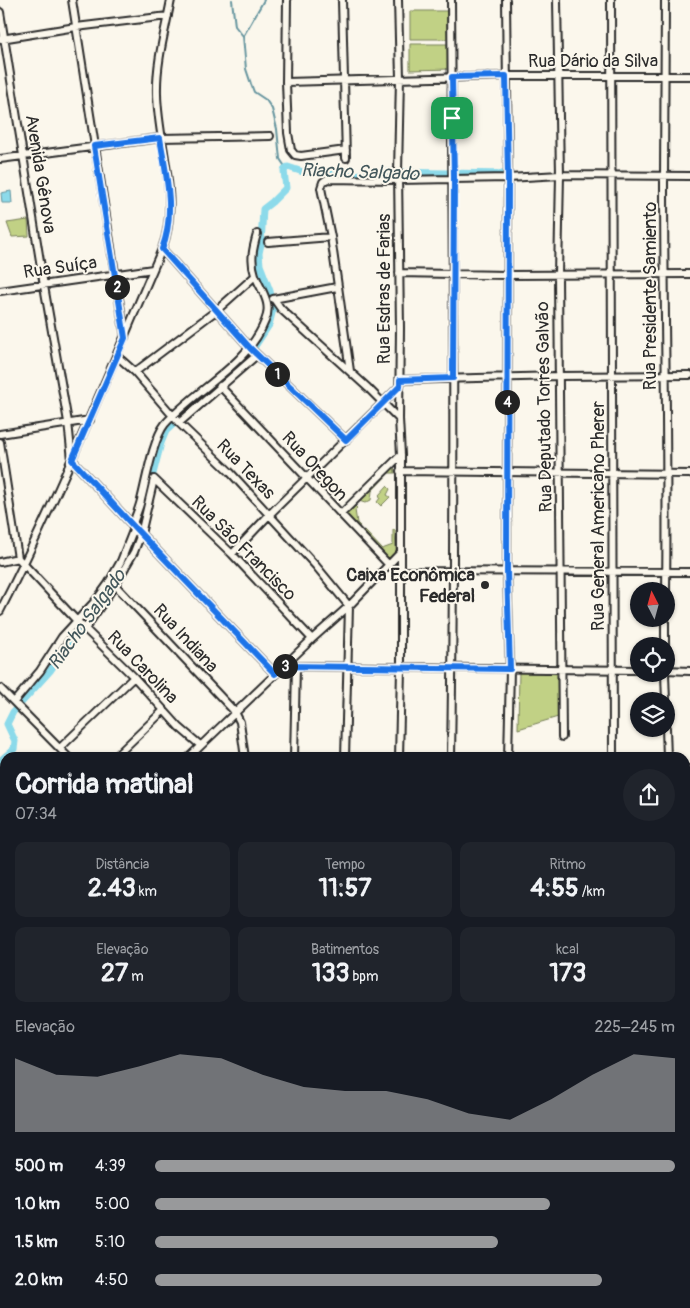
<!DOCTYPE html>
<html lang="pt">
<head>
<meta charset="utf-8">
<style>
	body { margin:0; font-family:Pangolin,sans-serif; background:#20242c; color:#f1f3f6; height:100vh; display:flex; flex-direction:column; font-size:19px; white-space:nowrap }
	* { box-sizing:border-box; margin:0 }
	p { font-size:16px; color:#9ea1a6 }
	.icon { flex:none; width:28px; height:28px; fill:none; stroke:currentColor; stroke-width:2; stroke-linecap:round; stroke-linejoin:round }
	.map { position:relative; flex:1; overflow:hidden }
	.panel { position:absolute; left:0px; top:752px; width:690px; height:556px; display:flex; flex-direction:column; background:#171b24; border-radius:15px 15px 0 0; box-shadow:0 1px 4px #0004 }
	.panel>* { flex:none }
	.needle { width:32px; rotate:354deg }
	.fabs { position:absolute; left:630px; top:582px; display:grid; gap:10px }
	.fabs a { display:grid; place-items:center; width:45px; height:45px; border-radius:50%; background:#171b24; box-shadow:0 1px 4px #0004; font-size:25px }
	.pin { position:absolute; display:grid; place-items:center; width:42px; height:42px; color:#fff; margin:-21px; border-radius:10px; box-shadow:0 2px 8px #0006 }
	.km { position:absolute; width:25px; height:25px; margin:-12px; border-radius:50%; background:#222; color:#fff; font-size:14px; line-height:25px; text-align:center }
	.round { display:grid; place-items:center; flex:none; width:52px; height:52px; border-radius:26px; background:#20242c }
	.summary { display:flex; align-items:center; justify-content:space-between; height:85px; padding:0 15px }
	h1 { font-size:28px; font-weight:700; line-height:38px }
	.stats { display:grid; grid-template-columns:repeat(3,1fr); gap:8px; height:85px; padding:5px 15px }
	.stats div { display:grid; align-content:center; border-radius:10px; background:#20242c; text-align:center }
	.stats b { font-size:25px; font-weight:700 }
	.stats small { font-size:14px; font-weight:400 }
	.stats p { font-size:14px }
	.chart { height:140px; padding:10px 15px }
	.chart p { display:flex; justify-content:space-between }
	.chart svg { width:100%; height:90px; margin-top:5px; fill:#98999b; opacity:.7 }
	ul { padding:0 15px; list-style:none; font-size:16px }
	li { display:grid; grid-template-columns:80px 60px 1fr; align-items:center; height:38px }
	li i { height:12px; border-radius:6px; background:#98999b }
	.map>svg:first-child { display:block }
	.green { fill:#c1d185; stroke:#767e58 }
	.water { fill:#8cdaea; stroke:#65949e }
	.lines { fill:none; stroke-linecap:round; stroke-linejoin:round }
	.stream { stroke:#65949e; stroke-width:2 }
	.canal { stroke:#8cdaea; stroke-width:7 }
	.minor-casing { stroke:#2b2b2b; stroke-width:10 }
	.minor { stroke:#fbf7ec; stroke-width:6 }
	.route-casing { stroke:#fff; stroke-width:10 }
	.route { stroke:#1a73e8; stroke-width:6 }
	.poi-dot { fill:#2b2b2b; stroke:#fbf7ec; stroke-width:2 }
	.labels { text-anchor:middle; stroke-width:4; stroke-linejoin:round; paint-order:stroke }
	.street-label { font-size:18px; fill:#2b2b2b; stroke:#fbf7ec }
	.poi-label { font-size:18px; font-weight:bold; fill:#2b2b2b; stroke:#fbf7ec; text-anchor:end }
	.water-label { font-size:19px; font-style:italic; fill:#43575b; stroke:#fbf7ec }
</style>
</head>
<body>
<div class="map">
<svg width="690" height="1308" viewBox="0 0 690 1308">
	<rect width="100%" height="100%" fill="#fbf7ec"/>
	<filter id="ink" filterUnits="userSpaceOnUse"><feTurbulence type="fractalNoise" baseFrequency=".02" numOctaves="2"/><feDisplacementMap in="SourceGraphic" scale="10" xChannelSelector="R" yChannelSelector="G"/><feConvolveMatrix kernelMatrix="1 2 1 2 8 2 1 2 1" color-interpolation-filters="sRGB"/></filter>
	<g filter="url(#ink)">
		<path class="green" d="M 410,11 L 454,11 L 454,39 L 410,39 Z
			M 410,44 L 450,44 L 451,69 L 410,70 Z
			M 28,220 L 29,236 L 12,237 L 7,223 Z
			M 392,467 L 394,467 L 395,473 L 389,473 L 372,491 L 371,500 L 365,503 L 359,501 Z
			M 387,486 L 390,489 L 387,495 L 390,497 L 381,506 L 377,502 L 380,498 L 379,495 Z
			M 355,506 L 357,508 L 355,510 L 357,523 L 360,526 L 358,527 L 345,515 Z
			M 393,530 L 395,530 L 396,551 L 389,560 L 363,533 L 365,531 L 382,549 L 393,545 Z
			M 519,671 L 559,673 L 558,717 L 518,729 Z"/>
		<path class="water" d="M 11,191 L 12,203 L 2,203 L 1,193 Z"/>
		<g class="lines">
			<path class="stream" d="M 232,0 L 235,26 L 243,36 L 246,69 L 251,84 L 254,92 L 266,100 L 272,109 L 277,129 L 280,159 L 286,168
				M 244,35 L 264,0"/>
			<path class="canal" d="M 150,485 L 161,443 L 166,431 L 249,355 L 269,325 L 273,309 L 270,291 L 260,265 L 259,253 L 261,244 L 263,209 L 272,202 L 286,188 L 284,171 L 286,168 L 288,167 L 303,172 L 313,171 L 352,175 L 384,172 L 507,174
				M 0,761 L 14,749 L 15,741 L 7,724 L 13,712 L 50,671 L 77,631 L 95,610"/>
			<defs>
				<path id="minor" d="M 72,0 L 125,337
					M 287,0 L 286,82 L 288,133 L 291,150 L 295,155 L 301,156 L 346,150
					M 342,0 L 346,158
					M 398,0 L 400,78 L 398,172 L 400,328 L 399,419 L 401,455 L 401,669 L 399,758
					M 506,0 L 508,178 L 507,571 L 510,669 L 508,758
					M 557,0 L 560,175 L 558,275 L 562,737
					M 611,0 L 613,758
					M 665,0 C 665,59 664,119 664,178 C 664,316 668,454 666,591
					M 0,12 L 44,286 L 68,422 L 72,460 L 136,529 L 275,674
					M 1,39 L 76,27 L 168,16
					M 286,82 L 506,76 L 690,76
					M 0,159 L 160,138 L 270,136
					M 268,242 L 331,237
					M 162,249 L 250,348 L 346,440
					M 399,273 L 507,275 L 690,274
					M 0,291 L 153,269
					M 273,299 L 337,287
					M 274,299 L 281,309 L 368,388 L 399,419
					M 117,356 L 135,372 L 179,423 L 230,472 L 316,566 L 349,606 L 345,758
					M 350,371 L 331,237 L 321,188 L 323,182 L 327,179 L 398,180 L 508,178 L 560,175 L 690,176
					M 135,372 L 217,310 L 255,276
					M 400,380 L 559,376 L 690,375
					M 220,386 L 389,565
					M 179,423 L 257,355
					M 0,434 L 90,420
					M 0,442 L 18,558 L 77,621 L 134,677 L 179,727 L 200,745
					M 400,471 L 690,474
					M 341,514 L 401,455
					M 132,526 C 135,517 139,509 141,500 C 146,481 153,439 165,424 C 196,389 248,365 265,321 C 273,303 261,291 255,275 C 250,260 253,248 257,234
					M 232,554 L 269,515 L 400,386
					M 0,562 L 18,558
					M 400,571 L 690,572
					M 115,585 L 235,712 L 240,722 L 245,758
					M 0,611 C 61,493 109,370 162,249 C 181,199 158,145 157,94 C 156,63 165,31 171,0
					M 85,629 L 115,585 L 134,552 L 141,534 L 154,479 L 232,554 L 312,639
					M 665,646 L 665,619
					M 285,666 L 639,670
					M 666,670 L 690,671
					M 665,674 L 666,701
					M 0,688 L 69,758
					M 14,702 L 40,671 L 62,637 L 97,599 L 108,584 L 121,561 L 134,528
					M 666,728 L 667,758
					M 60,748 L 134,677
					M 114,758 L 164,710
					M 188,758 L 312,639 L 349,606 L 400,553
					M 294,758 L 296,667
					M 451,758 C 455,505 453,252 451,0
					M 685,769 L 690,769
					M 0,819 L 5,825
					M 0,867 L 5,862
					M 685,867 L 690,867
					M 685,915 L 690,915
					M 0,939 L 5,934
					M 0,961 L 5,967
					M 685,965 L 690,965
					M 0,1019 L 5,1018
					M 685,1026 L 690,1026
					M 0,1066 L 5,1065
					M 685,1080 L 690,1080
					M 0,1101 L 5,1100
					M 685,1138 L 690,1138
					M 0,1145 L 5,1144
					M 685,1188 L 690,1188
					M 0,1190 L 5,1189
					M 685,1243 L 690,1243
					M 0,1257 L 5,1257
					M 0,1283 L 5,1283
					M 685,1301 L 690,1301
					M 62,1304 L 62,1308
					M 95,1304 L 96,1308
					M 176,1304 L 187,1308
					M 235,1304 L 235,1308
					M 276,1304 L 276,1308
					M 318,1308 L 318,1304
					M 348,1308 L 348,1304
					M 397,1308 L 397,1304
					M 452,1308 L 452,1304
					M 560,1308 L 560,1304
					M 614,1308 L 614,1304"/>
			</defs>
			<use href="#minor" class="minor-casing"/>
			<use href="#minor" class="minor"/>
		</g>
	</g>
	<g class="lines" filter="url(#ink)">
		<defs>
			<path id="route" d="M 506,76 L 508,178 L 507,571 L 510,669 L 285,666 L 275,674 L 136,529 L 72,460 L 125,338 L 94,146 L 160,138 C 166,175 176,212 162,249 L 250,348 L 346,440 L 400,386 L 400,380 L 453,378 L 454,177 L 452,77 Z"/>
		</defs>
		<use href="#route" class="route-casing"/>
		<use href="#route" class="route"/>
	</g>
	<circle class="poi-dot" cx="485" cy="585" r="5"/>
	<g class="labels">
		<g class="street-label">
			<text x="593" y="67">Rua Dário da Silva</text>
			<text transform="translate(41 174) rotate(81)" y="6">Avenida Gênova</text>
			<text transform="translate(60 267) rotate(-8)" y="6">Rua Suíça</text>
			<text transform="translate(384 289) rotate(-90)" y="6">Rua Esdras de Farias</text>
			<text transform="translate(650 296) rotate(-90)" y="6">Rua Presidente Samiento</text>
			<text transform="translate(544 407) rotate(-91)" y="6">Rua Deputado Torres Galvão</text>
			<text transform="translate(315 466) rotate(47)" y="6">Rua Oregon</text>
			<text transform="translate(246 469) rotate(46)" y="6">Rua Texas</text>
			<text transform="translate(598 516) rotate(-90)" y="6">Rua General Americano Pherer</text>
			<text transform="translate(244 548) rotate(45)" y="6">Rua São Francisco</text>
			<text transform="translate(186 638) rotate(47)" y="6">Rua Indiana</text>
			<text transform="translate(143 667) rotate(46)" y="6">Rua Carolina</text>
		</g>
		<g class="poi-label">
			<text x="475" y="581">Caixa Econômica<tspan x="475" dy="21">Federal</tspan></text>
		</g>
		<g class="water-label">
			<text transform="translate(360 171) rotate(2)" y="7">Riacho Salgado</text>
			<text transform="translate(86 619) rotate(-54)" y="7">Riacho Salgado</text>
		</g>
	</g>
</svg>
<div class="fabs">
<a><svg class="needle" viewBox="-14 -14 28 28"><path d="M0-13l5 13h-10z" fill="#e53935"/><path d="M0 13l5-13h-10z" fill="#9ea1a6"/></svg></a>
<a><svg class="icon" aria-label="locate" viewBox="0 0 24 24"><circle cx="12" cy="12" r="6"/><path d="M12 2v4M12 18v4M2 12h4M18 12h4"/></svg></a>
<a><svg class="icon" aria-label="layers" viewBox="0 0 24 24"><path d="M12 4l9 5-9 5-9-5zM3 14l9 5 9-5"/></svg></a>
</div>
<div class="pin" style="left:452px;top:118px;background:#1e9e55"><svg class="icon" aria-label="arrive" viewBox="0 0 24 24"><path d="M6 21V4h12l-3 4 3 4H6"/></svg></div>
<b class="km" style="left:277px;top:374px">1</b>
<b class="km" style="left:117px;top:287px">2</b>
<b class="km" style="left:285px;top:666px">3</b>
<b class="km" style="left:507px;top:402px">4</b>
<section class="panel">
<div class="summary"><div><h1>Corrida matinal</h1><p>07:34</p></div><a class="round"><svg class="icon" aria-label="share" viewBox="0 0 24 24"><path d="M12 15V3M7 8l5-5 5 5M5 13v7h14v-7"/></svg></a></div>
<div class="stats">
<div><p>Distância</p><b>2.43<small> km</small></b></div>
<div><p>Tempo</p><b>11:57</b></div>
<div><p>Ritmo</p><b>4:55<small> /km</small></b></div>
</div>
<div class="stats">
<div><p>Elevação</p><b>27<small> m</small></b></div>
<div><p>Batimentos</p><b>133<small> bpm</small></b></div>
<div><p>kcal</p><b>173</b></div>
</div>
<div class="chart"><p><span>Elevação</span>225–245 m</p>
<svg viewBox="0 0 160 44" preserveAspectRatio="none"><path d="M0 44V8L10 16L20 17L30 12L40 6L50 8L60 16L70 22L80 24L90 24L100 28L110 35L120 38L130 28L140 16L150 6L160 8V44z"/></svg>
</div>
<ul>
<li><b>500 m</b>4:39<i style="width:100%"></i></li>
<li><b>1.0 km</b>5:00<i style="width:76%"></i></li>
<li><b>1.5 km</b>5:10<i style="width:66%"></i></li>
<li><b>2.0 km</b>4:50<i style="width:86%"></i></li>
</ul>
</section>
</div>
</body>
</html>
